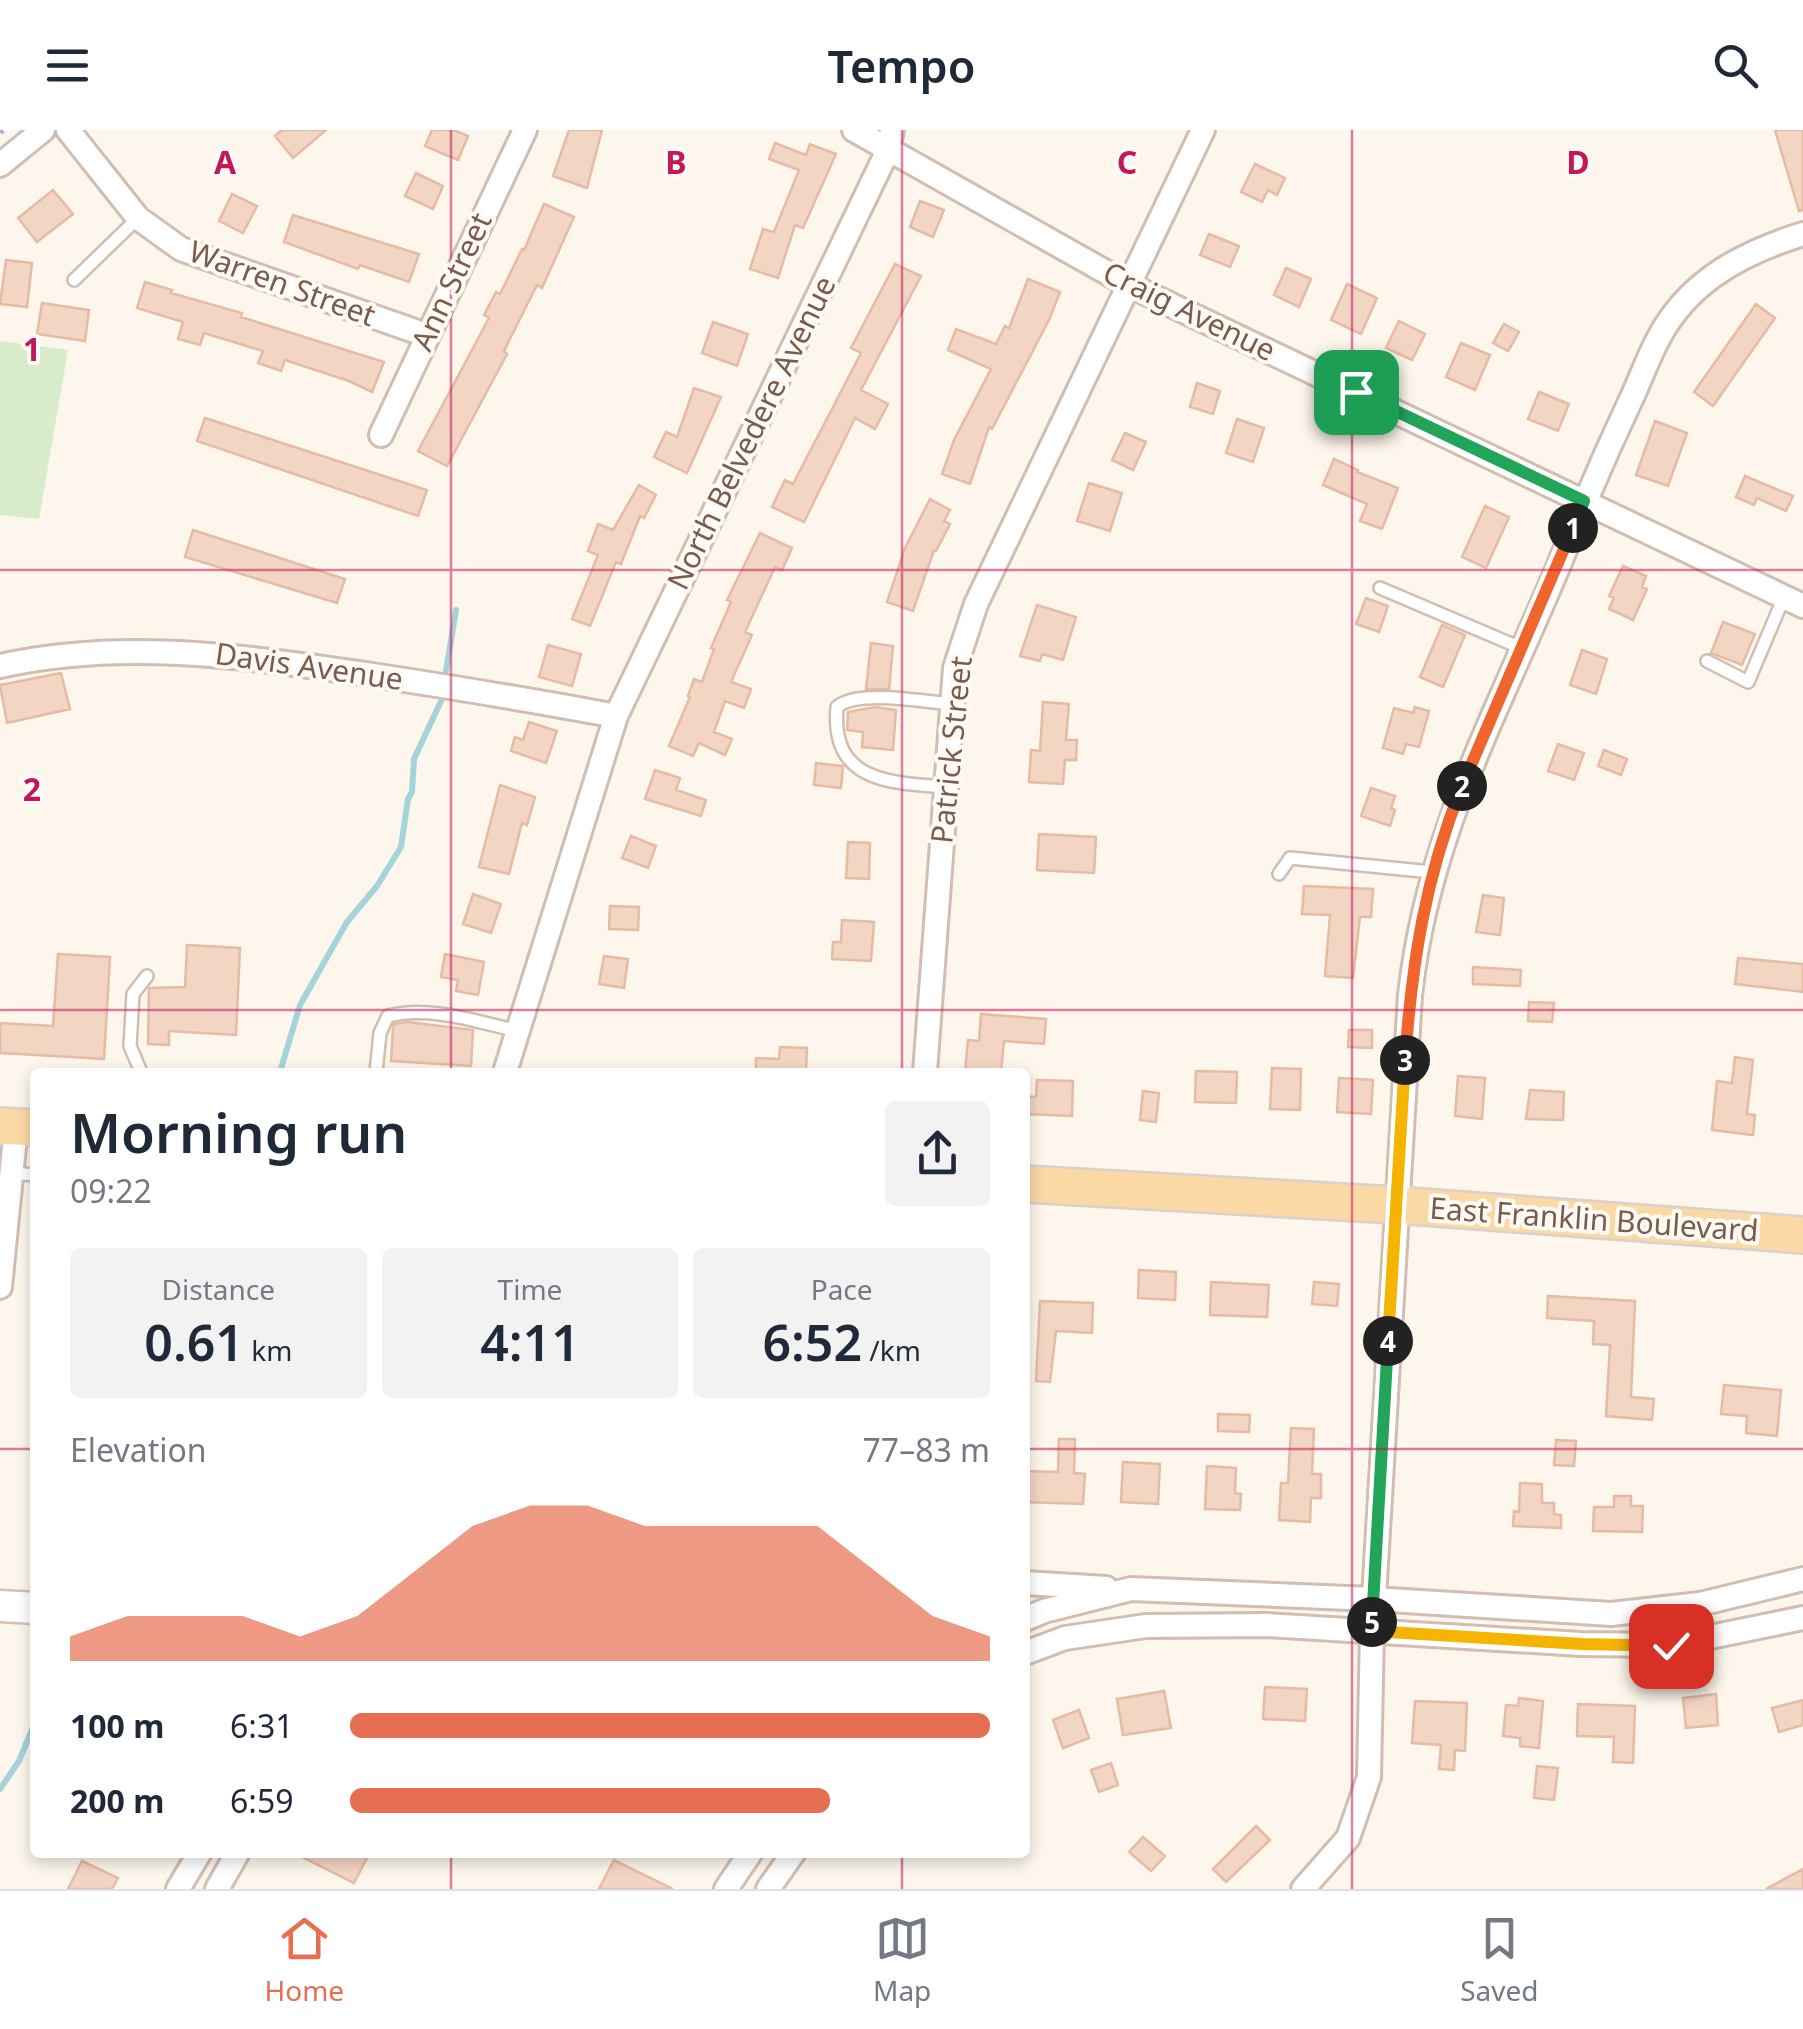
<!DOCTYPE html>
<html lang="en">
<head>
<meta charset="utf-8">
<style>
	body { margin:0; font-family:"Noto Sans",sans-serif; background:#f2f2f3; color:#1f2937; height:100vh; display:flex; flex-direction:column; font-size:38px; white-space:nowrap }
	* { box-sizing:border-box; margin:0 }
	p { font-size:32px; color:#747a83 }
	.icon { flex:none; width:55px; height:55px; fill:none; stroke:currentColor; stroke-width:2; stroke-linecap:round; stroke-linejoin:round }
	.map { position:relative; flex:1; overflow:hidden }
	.drawer { position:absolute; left:30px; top:938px; width:1000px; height:790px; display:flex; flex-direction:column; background:#fff; border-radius:10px; box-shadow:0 5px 15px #0003 }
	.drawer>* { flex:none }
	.pin { position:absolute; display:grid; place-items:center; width:85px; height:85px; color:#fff; margin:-42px; border-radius:20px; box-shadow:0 5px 15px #0006 }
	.km { position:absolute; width:50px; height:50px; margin:-25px; border-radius:50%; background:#222; color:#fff; font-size:28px; line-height:50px; text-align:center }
	.round { display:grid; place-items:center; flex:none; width:105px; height:105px; border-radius:10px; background:#f2f2f3 }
	.headline { display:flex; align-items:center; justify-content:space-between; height:170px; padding:0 40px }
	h1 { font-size:55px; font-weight:600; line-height:75px }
	.figures { display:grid; grid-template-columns:repeat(3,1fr); gap:15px; height:170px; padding:10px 40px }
	.figures div { display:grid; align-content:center; border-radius:10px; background:#f2f2f3; text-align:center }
	.figures b { font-size:50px; font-weight:600 }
	.figures small { font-size:28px; font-weight:400 }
	.figures p { font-size:28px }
	.chart { height:280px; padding:20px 40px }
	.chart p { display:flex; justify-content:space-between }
	.chart svg { width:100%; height:180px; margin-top:10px; fill:#e76f51; opacity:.7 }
	ul { padding:0 40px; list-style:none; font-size:32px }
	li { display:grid; grid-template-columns:160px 120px 1fr; align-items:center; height:75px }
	li i { height:25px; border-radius:12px; background:#e76f51 }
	header { display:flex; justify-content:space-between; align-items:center; height:130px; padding:0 40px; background:#fff; font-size:45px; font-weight:600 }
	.menu { display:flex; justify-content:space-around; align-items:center; height:140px; border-top:2px solid #e0e1e3; background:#fff; font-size:28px; color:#747a83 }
	.menu a { display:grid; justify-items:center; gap:5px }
	.menu .on { color:#e76f51 }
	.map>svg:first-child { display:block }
	.green { fill:#d8ecc9 }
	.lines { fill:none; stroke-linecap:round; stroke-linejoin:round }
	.stream { stroke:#a5d3da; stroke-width:6 }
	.building { fill:#f3d5c3; stroke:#e6bba3; stroke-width:2.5 }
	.lane-casing { stroke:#d1beb0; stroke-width:16 }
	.street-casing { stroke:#d1beb0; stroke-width:28 }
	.secondary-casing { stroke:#d6c0b0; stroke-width:35 }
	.primary-casing { stroke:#dad1cd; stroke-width:40 }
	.lane { stroke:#fff; stroke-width:11 }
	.street { stroke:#fff; stroke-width:22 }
	.secondary { stroke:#fff; stroke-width:30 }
	.primary { stroke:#fbd9a5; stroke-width:35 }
	.rail { stroke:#b9a8c9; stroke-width:6; stroke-dasharray:15 10; stroke-linecap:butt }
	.split-1-casing { stroke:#fff; stroke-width:20 }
	.split-2-casing { stroke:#fff; stroke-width:20 }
	.split-3-casing { stroke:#fff; stroke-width:20 }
	.split-4-casing { stroke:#fff; stroke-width:20 }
	.split-5-casing { stroke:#fff; stroke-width:20 }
	.split-6-casing { stroke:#fff; stroke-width:20 }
	.split-1 { stroke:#22a559; stroke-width:12 }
	.split-2 { stroke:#f0652b; stroke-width:12 }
	.split-3 { stroke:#f0652b; stroke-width:12 }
	.split-4 { stroke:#f5b400; stroke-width:12 }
	.split-5 { stroke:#22a559; stroke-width:12 }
	.split-6 { stroke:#f5b400; stroke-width:12 }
	.grid { fill:none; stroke:#c2185b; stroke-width:2.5; stroke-opacity:0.55 }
	.labels { text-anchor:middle; stroke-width:8; stroke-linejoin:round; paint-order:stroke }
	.street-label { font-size:30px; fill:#7a5c4d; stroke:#fffaf3 }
	.grid-label { font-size:32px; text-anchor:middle; font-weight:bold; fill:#c2185b; stroke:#fffaf3; stroke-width:8; stroke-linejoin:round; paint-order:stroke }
</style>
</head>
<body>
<header><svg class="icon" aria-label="menu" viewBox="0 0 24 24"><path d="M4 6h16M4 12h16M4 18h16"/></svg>Tempo<svg class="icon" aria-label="search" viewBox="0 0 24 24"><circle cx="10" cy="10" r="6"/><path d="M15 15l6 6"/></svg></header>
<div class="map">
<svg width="1803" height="1759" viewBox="0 0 1803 1759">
	<rect width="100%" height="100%" fill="#fdf6ec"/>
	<path class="green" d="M 0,211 L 68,220 L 39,389 L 0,385 Z"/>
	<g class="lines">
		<path class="stream" d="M 446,541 L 456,480
			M 280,942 L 300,875 L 347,792 L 377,756 L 401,717 L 408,669 L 412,662 L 414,629 L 442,569
			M 0,1659 L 19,1631 L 35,1592"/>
	</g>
	<path class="building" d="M 282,0 L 326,0 L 293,28 L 275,6 Z
		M 432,0 L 454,0 L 468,6 L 458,30 L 425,16 Z
		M 569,0 L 602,0 L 587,58 L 553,46 Z
		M 1775,0 L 1803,0 L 1803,80 L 1799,81 Z
		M 775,13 L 806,25 L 810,14 L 836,24 L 803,98 L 795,95 L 778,148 L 750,139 L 763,99 L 774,102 L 799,40 L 769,29 Z
		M 1255,34 L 1285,48 L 1277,65 L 1268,60 L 1262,72 L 1241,62 Z
		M 416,43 L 443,56 L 433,79 L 405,66 Z
		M 53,60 L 73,84 L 37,112 L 18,88 Z
		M 232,64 L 257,76 L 243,103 L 219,91 Z
		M 920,71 L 944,80 L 933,107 L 910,97 Z
		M 544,74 L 574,87 L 542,158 L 537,155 L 504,221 L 507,224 L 447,336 L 418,321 L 489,188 L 484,185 L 496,162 L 500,164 L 522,119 L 524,120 Z
		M 293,85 L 419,124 L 409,152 L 360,135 L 358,139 L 284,112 Z
		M 1209,104 L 1239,116 L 1230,137 L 1200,125 Z
		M 6,130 L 32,133 L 27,177 L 0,174 Z
		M 895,134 L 921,146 L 861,260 L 888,274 L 875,299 L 855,288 L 804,392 L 772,377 L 785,350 L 793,354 L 861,223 L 851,218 Z
		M 1286,138 L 1311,149 L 1299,177 L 1274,165 Z
		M 1028,149 L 1060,162 L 1049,190 L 992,299 L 989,297 L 970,354 L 942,344 L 954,310 L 991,239 L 948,220 L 956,199 L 996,214 L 1005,196 L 1009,198 Z
		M 145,152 L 172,160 L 171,163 L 242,183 L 241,187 L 384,232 L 372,262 L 349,251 L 285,230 L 281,241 L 258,233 L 263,221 L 204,203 L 200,215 L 178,209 L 183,192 L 137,178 Z
		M 1347,154 L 1377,168 L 1361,204 L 1331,190 Z
		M 42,173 L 89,180 L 85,211 L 37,204 Z
		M 1756,174 L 1775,188 L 1713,276 L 1694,262 Z
		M 1399,191 L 1425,204 L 1412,230 L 1386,218 Z
		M 713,192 L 748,204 L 737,236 L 702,223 Z
		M 1504,194 L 1519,202 L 1508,221 L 1493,213 Z
		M 1461,213 L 1490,225 L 1475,260 L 1446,247 Z
		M 1197,253 L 1220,261 L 1213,284 L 1190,277 Z
		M 694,258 L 721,267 L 687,343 L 654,327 L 666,302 L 677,307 Z
		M 1539,262 L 1569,274 L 1558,301 L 1528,289 Z
		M 205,288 L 427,360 L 418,386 L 197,311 Z
		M 1237,289 L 1264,298 L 1253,332 L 1226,323 Z
		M 1655,291 L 1687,303 L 1668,356 L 1636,345 Z
		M 1125,303 L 1146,312 L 1133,340 L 1112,330 Z
		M 1334,329 L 1358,340 L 1357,342 L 1398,358 L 1382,399 L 1360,391 L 1367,374 L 1323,355 Z
		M 1745,346 L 1793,366 L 1786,381 L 1757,368 L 1754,375 L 1736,367 Z
		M 1089,353 L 1122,363 L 1110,401 L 1077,391 Z
		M 639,355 L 656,365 L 644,388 L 640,386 L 621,434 L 616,432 L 590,496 L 572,489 L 598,425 L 588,421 L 598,394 L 613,400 Z
		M 930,369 L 950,380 L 944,391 L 950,394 L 936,421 L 934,420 L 913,481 L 887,472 L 905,418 Z
		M 1485,376 L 1509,387 L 1486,438 L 1462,427 Z
		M 193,400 L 345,449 L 337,473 L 185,427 Z
		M 760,403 L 792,418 L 782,440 L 775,437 L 745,502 L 752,505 L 731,552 L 751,559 L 744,578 L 725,571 L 714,602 L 732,609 L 725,625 L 699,613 L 693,626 L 669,616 L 690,567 L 688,566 L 694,549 L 702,552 L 714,519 L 711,518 L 731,472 L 727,470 Z
		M 1623,436 L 1646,446 L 1642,457 L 1647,459 L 1633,490 L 1609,479 L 1614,468 L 1609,466 Z
		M 1366,468 L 1388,476 L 1379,502 L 1356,494 Z
		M 1037,475 L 1076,487 L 1063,530 L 1042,524 L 1040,531 L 1020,526 Z
		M 1723,492 L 1755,504 L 1742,535 L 1711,523 Z
		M 1442,495 L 1465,505 L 1443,557 L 1420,547 Z
		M 871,513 L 893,516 L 889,559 L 866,559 Z
		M 548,515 L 581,524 L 572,556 L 539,547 Z
		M 1582,520 L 1607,529 L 1596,564 L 1570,555 Z
		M 61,543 L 70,579 L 7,593 L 0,555 Z
		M 1043,572 L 1069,574 L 1066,610 L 1077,610 L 1076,630 L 1065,630 L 1063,654 L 1029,652 L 1031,620 L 1040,621 Z
		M 875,577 L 896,580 L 893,620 L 862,617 L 863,602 L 847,600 L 848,582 Z
		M 1415,577 L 1429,581 L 1419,617 L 1406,614 L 1403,624 L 1383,618 L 1394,578 L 1413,583 Z
		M 529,592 L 557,601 L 546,633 L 511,621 L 515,607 L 523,610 Z
		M 1558,614 L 1584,623 L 1574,650 L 1548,641 Z
		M 1604,620 L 1627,629 L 1621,645 L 1598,636 Z
		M 816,633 L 843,636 L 841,658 L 814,655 Z
		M 655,640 L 680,648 L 676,660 L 706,670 L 701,686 L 645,669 Z
		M 500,655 L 535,667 L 527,695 L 522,693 L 509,744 L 479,737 Z
		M 1371,658 L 1395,666 L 1391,678 L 1395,680 L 1390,696 L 1361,686 Z
		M 1039,704 L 1096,707 L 1094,743 L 1037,740 Z
		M 631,706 L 656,716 L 648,738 L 622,728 Z
		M 848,712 L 870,713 L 869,749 L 846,748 Z
		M 1304,756 L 1373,759 L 1371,787 L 1360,787 L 1353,848 L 1325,846 L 1330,785 L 1302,784 Z
		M 473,764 L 501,774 L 491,803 L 463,794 Z
		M 1483,765 L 1504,768 L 1500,805 L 1476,802 Z
		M 610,776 L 639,777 L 638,800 L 609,799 Z
		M 842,790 L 874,792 L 871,831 L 832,829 L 833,812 L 841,812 Z
		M 187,815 L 240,818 L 236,905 L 169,901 L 169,915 L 148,914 L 149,858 L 185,857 Z
		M 58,824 L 110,827 L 104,929 L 0,923 L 0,893 L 53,896 Z
		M 445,824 L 484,832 L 478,865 L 456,861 L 458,850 L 441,847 Z
		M 604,826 L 628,829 L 624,858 L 599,854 Z
		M 1738,828 L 1803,834 L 1803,862 L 1735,854 Z
		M 1473,837 L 1521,840 L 1520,856 L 1473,854 Z
		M 1529,872 L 1554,873 L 1552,892 L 1528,891 Z
		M 981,884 L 1046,889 L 1044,914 L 1004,911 L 1001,942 L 965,942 L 968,910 L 979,911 Z
		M 408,892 L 473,900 L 471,936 L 391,931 L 393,898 L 394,894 Z
		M 1349,900 L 1372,900 L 1372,918 L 1348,917 Z
		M 780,917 L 807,918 L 806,942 L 756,942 L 756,928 L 779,929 Z
		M 1735,927 L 1753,930 L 1747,984 L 1755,985 L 1753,1005 L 1712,1000 L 1717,951 L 1732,953 Z
		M 1272,938 L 1301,939 L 1300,980 L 1270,979 Z
		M 1196,941 L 1237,942 L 1236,973 L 1195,972 Z
		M 1458,946 L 1485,948 L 1482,989 L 1455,986 Z
		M 1339,948 L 1373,950 L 1371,984 L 1337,982 Z
		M 1037,950 L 1073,951 L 1072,986 L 1025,984 L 1025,966 L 1036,967 Z
		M 1530,960 L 1564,962 L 1563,990 L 1526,989 Z
		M 1143,961 L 1159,963 L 1156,992 L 1140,990 Z
		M 1139,1140 L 1176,1142 L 1175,1170 L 1138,1168 Z
		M 1211,1152 L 1269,1155 L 1267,1187 L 1210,1185 Z
		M 1314,1152 L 1339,1154 L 1337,1176 L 1312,1174 Z
		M 1548,1166 L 1635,1171 L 1631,1267 L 1654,1269 L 1652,1290 L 1606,1286 L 1610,1215 L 1593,1214 L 1594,1191 L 1547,1188 Z
		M 1040,1171 L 1093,1173 L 1092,1203 L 1056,1201 L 1050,1252 L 1036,1251 Z
		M 1724,1255 L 1781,1260 L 1777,1306 L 1746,1303 L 1747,1286 L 1721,1284 Z
		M 1218,1284 L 1250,1285 L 1249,1302 L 1218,1301 Z
		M 1291,1298 L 1314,1299 L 1312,1344 L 1321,1344 L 1321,1368 L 1311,1368 L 1310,1392 L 1279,1390 L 1281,1353 L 1288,1353 Z
		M 1059,1309 L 1075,1309 L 1074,1343 L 1085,1344 L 1083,1374 L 1025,1372 L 1025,1341 L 1058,1342 Z
		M 1556,1310 L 1576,1311 L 1574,1336 L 1554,1335 Z
		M 1123,1332 L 1160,1334 L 1158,1374 L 1121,1372 Z
		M 1207,1336 L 1236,1338 L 1235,1363 L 1241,1364 L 1240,1380 L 1205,1379 Z
		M 1520,1353 L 1542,1354 L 1542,1373 L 1554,1373 L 1554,1384 L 1561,1385 L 1561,1398 L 1513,1396 L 1514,1381 L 1519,1382 Z
		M 1614,1366 L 1631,1366 L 1631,1376 L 1643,1376 L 1642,1402 L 1593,1401 L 1594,1377 L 1614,1377 Z
		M 1265,1557 L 1307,1559 L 1305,1591 L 1263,1589 Z
		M 1164,1561 L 1171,1598 L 1123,1605 L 1117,1569 Z
		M 1716,1564 L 1718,1595 L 1686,1598 L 1683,1568 Z
		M 1519,1568 L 1543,1571 L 1539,1618 L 1520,1616 L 1520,1608 L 1503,1606 L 1506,1575 L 1518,1576 Z
		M 1803,1570 L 1803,1595 L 1779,1602 L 1772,1578 Z
		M 1415,1571 L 1467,1573 L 1465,1621 L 1455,1620 L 1454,1640 L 1439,1639 L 1441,1615 L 1412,1613 Z
		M 1578,1574 L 1635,1576 L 1633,1633 L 1613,1632 L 1614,1607 L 1577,1606 Z
		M 1079,1580 L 1089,1608 L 1063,1618 L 1053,1590 Z
		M 1111,1633 L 1118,1655 L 1099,1662 L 1091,1640 Z
		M 1537,1636 L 1558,1638 L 1554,1670 L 1534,1668 Z
		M 1256,1696 L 1270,1710 L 1226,1752 L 1213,1739 Z
		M 1143,1707 L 1165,1726 L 1151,1741 L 1129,1722 Z
		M 292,1722 L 370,1722 L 354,1753 Z
		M 614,1730 L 673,1759 L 599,1759 Z
		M 82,1731 L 118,1748 L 112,1759 L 68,1759 Z
		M 1803,1739 L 1803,1759 L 1766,1759 Z"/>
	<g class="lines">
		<defs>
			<path id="lane" d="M 74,150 L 138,88
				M 1380,458 L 1521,518
				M 1707,531 L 1748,552 L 1784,467
				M 946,657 C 890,653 830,652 837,577 C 858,559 924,572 952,574
				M 1279,744 L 1290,728 L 1432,742
				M 141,942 L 130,916 L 133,864 L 147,846
				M 376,942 L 380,903 L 388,886 C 430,875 477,892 518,901
				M 11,1043 L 35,1045"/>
			<path id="street" d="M 68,0 L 138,88 L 181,119 L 426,205
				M 854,0 L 1127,154 L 1803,476
				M 0,35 L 43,0
				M 381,305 L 525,0
				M 0,536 C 120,509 239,526 359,543 C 445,556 531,570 616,586
				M 505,942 L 616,586 L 888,20 L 892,0
				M 925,942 L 955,538 L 976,474 L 1203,0
				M 0,1157 L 16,997
				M 1025,1453 L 1106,1458
				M 1025,1489 L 1044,1481 L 1131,1459 L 1373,1469 L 1611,1484 L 1700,1474 L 1803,1449
				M 1025,1523 L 1065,1508 L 1146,1496 L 1267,1495 L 1581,1514 L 1671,1515 L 1803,1488
				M 178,1759 L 200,1722
				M 217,1759 L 238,1722
				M 726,1759 L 751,1722
				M 768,1759 L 794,1722
				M 1303,1759 L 1348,1708 L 1369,1647 L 1372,1501 L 1410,865 C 1428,702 1500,578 1561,430 C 1584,373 1608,318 1634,263 C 1645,238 1655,210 1671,188 C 1703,143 1752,120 1803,104"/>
			<path id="secondary" d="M 0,1476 L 35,1478"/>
			<path id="primary" d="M 0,996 L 35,998
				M 1025,1054 L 1395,1075 L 1803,1105"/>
		</defs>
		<use href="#lane" class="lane-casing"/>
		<use href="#street" class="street-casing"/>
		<use href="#secondary" class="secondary-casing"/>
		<use href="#primary" class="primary-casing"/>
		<use href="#lane" class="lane"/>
		<use href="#street" class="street"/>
		<use href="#secondary" class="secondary"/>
		<use href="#primary" class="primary"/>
		<path class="rail" d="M 0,2 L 3,0"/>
	</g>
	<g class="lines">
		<defs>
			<path id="split-1" d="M 1356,262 L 1584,371 L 1573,398"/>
			<path id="split-2" d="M 1462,656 L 1573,398"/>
			<path id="split-3" d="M 1405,930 C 1412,832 1425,748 1462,656"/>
			<path id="split-4" d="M 1388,1211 L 1405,930"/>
			<path id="split-5" d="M 1372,1492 L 1388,1211"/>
			<path id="split-6" d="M 1372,1492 L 1372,1501 L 1582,1514 L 1671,1516"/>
		</defs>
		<use href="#split-1" class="split-1-casing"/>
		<use href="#split-2" class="split-2-casing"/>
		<use href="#split-3" class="split-3-casing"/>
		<use href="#split-4" class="split-4-casing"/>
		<use href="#split-5" class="split-5-casing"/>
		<use href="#split-6" class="split-6-casing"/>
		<use href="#split-1" class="split-1"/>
		<use href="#split-2" class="split-2"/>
		<use href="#split-3" class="split-3"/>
		<use href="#split-4" class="split-4"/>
		<use href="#split-5" class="split-5"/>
		<use href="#split-6" class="split-6"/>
	</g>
	<path class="grid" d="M 451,0 L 451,942M 902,0 L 902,942M 1352,0 L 1352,1759M 0,440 L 1803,440M 0,880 L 1803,880M 0,1319 L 35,1319M 1025,1319 L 1803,1319M 451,1722 L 451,1759M 902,1722 L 902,1759"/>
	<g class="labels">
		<g class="street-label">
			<text transform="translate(452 152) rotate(-65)" y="10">Ann Street</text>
			<text transform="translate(282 154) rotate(20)" y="10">Warren Street</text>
			<text transform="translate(1189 182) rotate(26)" y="10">Craig Avenue</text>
			<text transform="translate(752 303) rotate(-64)" y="10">North Belvedere Avenue</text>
			<text transform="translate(309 537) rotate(8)" y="10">Davis Avenue</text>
			<text transform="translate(952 620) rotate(-84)" y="10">Patrick Street</text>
			<text transform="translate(1594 1090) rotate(4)" y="10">East Franklin Boulevard</text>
		</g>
	</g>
	<g class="grid-label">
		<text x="225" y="44">A</text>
		<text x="676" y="44">B</text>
		<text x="1127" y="44">C</text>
		<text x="1578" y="44">D</text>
		<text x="32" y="231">1</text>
		<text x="32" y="671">2</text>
	</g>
</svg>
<div class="pin" style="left:1356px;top:262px;background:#1e9e55"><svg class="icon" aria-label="arrive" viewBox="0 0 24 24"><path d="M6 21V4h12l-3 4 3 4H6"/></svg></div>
<div class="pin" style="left:1671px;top:1516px;background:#d93025"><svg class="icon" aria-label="check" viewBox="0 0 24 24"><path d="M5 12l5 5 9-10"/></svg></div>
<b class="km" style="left:1573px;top:398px">1</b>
<b class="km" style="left:1462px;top:656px">2</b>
<b class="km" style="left:1405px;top:930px">3</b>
<b class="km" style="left:1388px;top:1211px">4</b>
<b class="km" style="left:1372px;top:1492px">5</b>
<section class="drawer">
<div class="headline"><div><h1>Morning run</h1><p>09:22</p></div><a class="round"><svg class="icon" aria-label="share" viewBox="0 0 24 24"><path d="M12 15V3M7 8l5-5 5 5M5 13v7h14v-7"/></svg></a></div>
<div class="figures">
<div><p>Distance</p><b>0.61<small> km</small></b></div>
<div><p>Time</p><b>4:11</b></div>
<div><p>Pace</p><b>6:52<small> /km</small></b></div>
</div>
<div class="chart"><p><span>Elevation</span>77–83 m</p>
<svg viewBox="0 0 160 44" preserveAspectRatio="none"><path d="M0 44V38L10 33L20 33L30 33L40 38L50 33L60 22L70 11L80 6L90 6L100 11L110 11L120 11L130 11L140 22L150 33L160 38V44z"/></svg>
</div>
<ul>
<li><b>100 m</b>6:31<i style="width:100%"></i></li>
<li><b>200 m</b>6:59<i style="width:75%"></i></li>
</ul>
</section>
</div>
<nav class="menu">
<a class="on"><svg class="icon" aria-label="home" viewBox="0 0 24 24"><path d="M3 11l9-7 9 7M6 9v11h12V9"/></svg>Home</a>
<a><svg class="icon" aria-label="map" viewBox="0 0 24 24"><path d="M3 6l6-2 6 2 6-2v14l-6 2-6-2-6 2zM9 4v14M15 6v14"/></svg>Map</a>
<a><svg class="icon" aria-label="saved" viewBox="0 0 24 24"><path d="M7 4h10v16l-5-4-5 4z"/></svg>Saved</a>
</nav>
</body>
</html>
